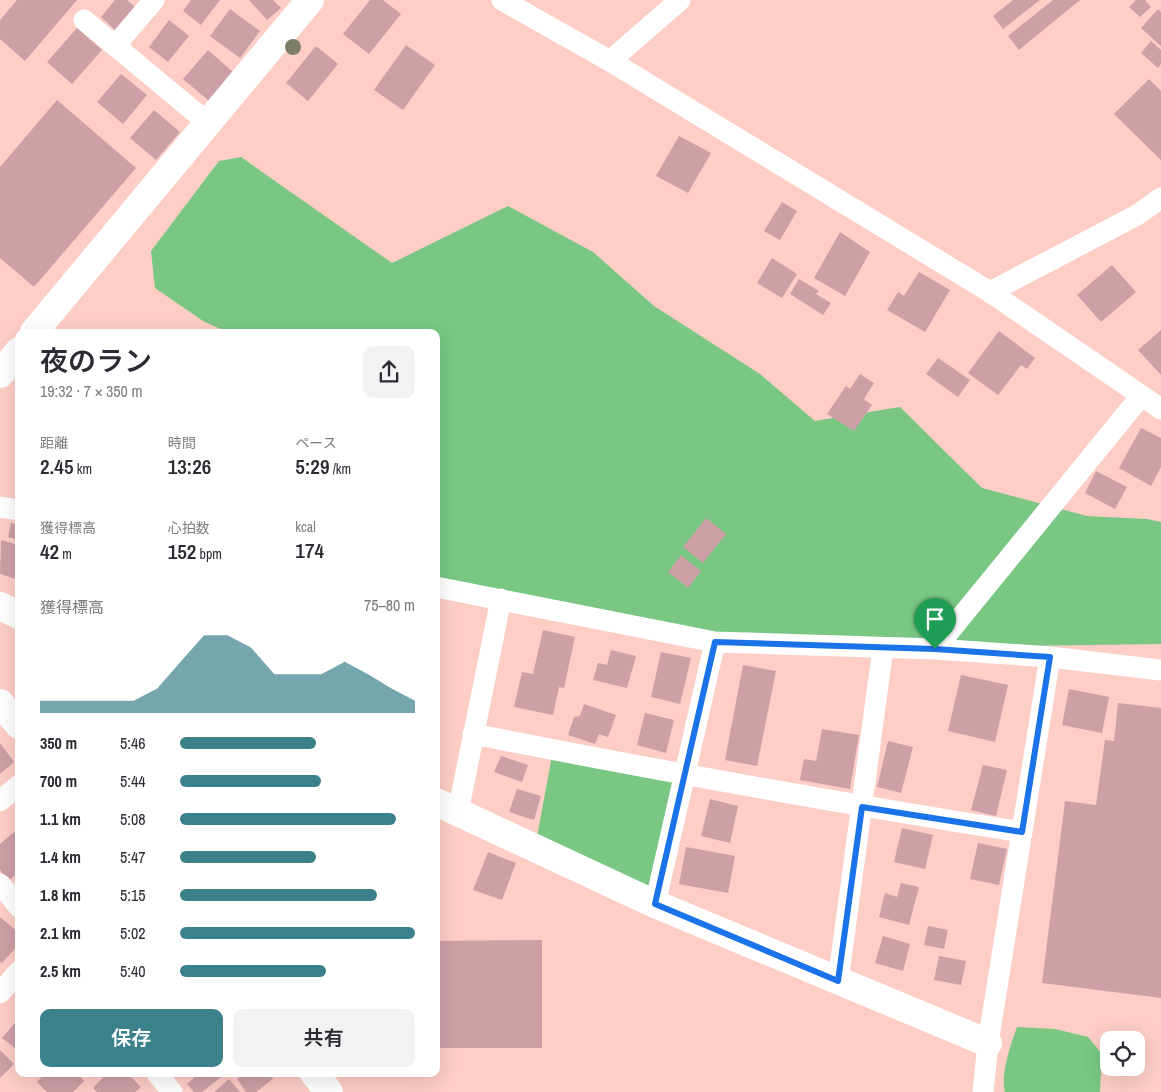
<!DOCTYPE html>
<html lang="ja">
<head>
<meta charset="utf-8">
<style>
	body { margin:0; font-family:"Archivo Narrow","Noto Sans JP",sans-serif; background:#f2f2f3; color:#2b2b33; height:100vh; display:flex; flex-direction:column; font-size:19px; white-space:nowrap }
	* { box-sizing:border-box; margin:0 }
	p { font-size:16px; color:#7c7c81 }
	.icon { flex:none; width:28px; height:28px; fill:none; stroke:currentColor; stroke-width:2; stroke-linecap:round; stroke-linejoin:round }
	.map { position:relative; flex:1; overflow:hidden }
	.details { position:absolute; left:15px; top:329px; width:425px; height:748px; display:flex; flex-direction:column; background:#fff; border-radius:10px; box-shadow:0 5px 20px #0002 }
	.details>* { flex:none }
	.buttons { position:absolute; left:1100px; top:1031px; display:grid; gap:10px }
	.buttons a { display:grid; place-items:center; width:45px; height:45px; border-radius:10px; background:#fff; box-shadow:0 5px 20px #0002; font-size:25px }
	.pin { position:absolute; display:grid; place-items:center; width:42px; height:42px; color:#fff; margin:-51px -21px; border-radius:50% 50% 50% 0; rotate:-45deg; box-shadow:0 0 5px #0007 }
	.pin .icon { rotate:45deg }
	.round { display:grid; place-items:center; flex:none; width:52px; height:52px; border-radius:10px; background:#f2f2f3 }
	.head { display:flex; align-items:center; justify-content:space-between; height:85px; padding:0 25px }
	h1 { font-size:28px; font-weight:600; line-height:38px }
	.stats { display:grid; grid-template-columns:repeat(3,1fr); gap:8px; height:85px; padding:5px 25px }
	.stats div { display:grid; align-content:center }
	.stats b { font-size:21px; font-weight:600 }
	.stats small { font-size:14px; font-weight:400 }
	.stats p { font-size:14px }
	.chart { height:140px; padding:10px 25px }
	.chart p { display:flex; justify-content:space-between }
	.chart svg { width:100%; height:90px; margin-top:5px; fill:#3b818b; opacity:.7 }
	.primary-button { display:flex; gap:10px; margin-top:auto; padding:10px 25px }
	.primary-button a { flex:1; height:58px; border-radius:10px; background:#3b818b; color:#fff; font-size:20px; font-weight:600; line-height:58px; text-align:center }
	.primary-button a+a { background:#f2f2f3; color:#2b2b33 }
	ul { padding:0 25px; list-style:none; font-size:16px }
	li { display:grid; grid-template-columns:80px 60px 1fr; align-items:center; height:38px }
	li i { height:12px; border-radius:6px; background:#3b818b }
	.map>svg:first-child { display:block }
	.green { fill:#79c783 }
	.building { fill:#cd9fa7 }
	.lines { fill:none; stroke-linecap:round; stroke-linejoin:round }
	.street { stroke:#fff; stroke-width:21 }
	.secondary { stroke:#fff; stroke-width:28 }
	.tree { fill:#7d7e68 }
	.route-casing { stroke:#fff; stroke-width:10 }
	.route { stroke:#1a73e8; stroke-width:6 }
</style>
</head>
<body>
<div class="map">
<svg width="1161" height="1092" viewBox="0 0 1161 1092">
	<rect width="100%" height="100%" fill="#fdcdc6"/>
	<path class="green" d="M 241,157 L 392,263 L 508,206 L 593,252 L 654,306 L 760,374 L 815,421 L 900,407 L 982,488 L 1087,516 L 1147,519 L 1161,522 L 1161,644 L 883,648 L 715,642 L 436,587 L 436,332 L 227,332 L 203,321 L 155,288 L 151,251 L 219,161 Z
		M 553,750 L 682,784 L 655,904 L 535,848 Z
		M 1017,1027 L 1055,1029 L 1088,1037 L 1102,1054 L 1100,1092 L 1005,1092 C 1000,1074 1011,1044 1017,1027 Z"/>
	<path class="building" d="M 17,0 L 77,0 L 25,61 L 0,39 L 0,20 Z
		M 115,0 L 127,0 L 135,7 L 115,30 L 101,17 Z
		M 191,0 L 220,0 L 201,25 L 183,11 Z
		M 249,0 L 273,0 L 281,8 L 267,20 Z
		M 370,0 L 383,0 L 401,14 L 369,54 L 343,34 Z
		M 1013,0 L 1040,0 L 1003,29 L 993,16 Z
		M 1053,0 L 1080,0 L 1019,50 L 1008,36 Z
		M 1136,0 L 1145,0 L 1151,7 L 1140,17 L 1129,7 Z
		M 230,9 L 260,31 L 240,58 L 210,36 Z
		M 1158,9 L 1161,12 L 1161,46 L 1141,28 Z
		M 169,20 L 189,36 L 168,62 L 149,47 Z
		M 77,28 L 102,50 L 72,84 L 47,62 Z
		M 1151,41 L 1161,50 L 1161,64 L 1158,68 L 1141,53 Z
		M 406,45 L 435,65 L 403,110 L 374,90 Z
		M 316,46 L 338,64 L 308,101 L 286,83 Z
		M 208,50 L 233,72 L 209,101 L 183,79 Z
		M 121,74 L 147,95 L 123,124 L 97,102 Z
		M 1149,79 L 1161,91 L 1161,160 L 1114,114 Z
		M 57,100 L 136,168 L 34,287 L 0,258 L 0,167 Z
		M 154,110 L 180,132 L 156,160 L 130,138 Z
		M 679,136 L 711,153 L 688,193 L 656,176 Z
		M 782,202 L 797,211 L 780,240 L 764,231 Z
		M 840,232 L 870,252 L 845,296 L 814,278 Z
		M 772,258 L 797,274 L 782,298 L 757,283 Z
		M 1112,265 L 1136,292 L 1101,322 L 1077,295 Z
		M 919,272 L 950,290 L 925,332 L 887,310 L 898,292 L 904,296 Z
		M 799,279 L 819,291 L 816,294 L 831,303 L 823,315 L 790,294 Z
		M 1161,330 L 1161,375 L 1138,350 Z
		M 999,331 L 1035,358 L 1027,369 L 1021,365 L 998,395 L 968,373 Z
		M 938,358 L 970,380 L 958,397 L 926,374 Z
		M 860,374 L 874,383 L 864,399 L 872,405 L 854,431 L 827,414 L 846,386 L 850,389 Z
		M 1141,428 L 1161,438 L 1161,467 L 1151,486 L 1119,468 Z
		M 1096,471 L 1127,487 L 1115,509 L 1085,493 Z
		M 706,518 L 726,534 L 703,563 L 683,547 Z
		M 11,523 L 19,525 L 19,540 L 8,537 Z
		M 1,540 L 19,545 L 19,580 L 0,574 Z
		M 681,555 L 701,571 L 688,588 L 668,572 Z
		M 543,630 L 575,637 L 564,688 L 559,687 L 553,715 L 514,707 L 522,672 L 533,674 Z
		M 611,650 L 636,656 L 627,688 L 593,680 L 598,663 L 607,665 Z
		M 661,652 L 691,658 L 680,704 L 651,697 Z
		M 743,665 L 776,671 L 757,766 L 725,760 Z
		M 961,675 L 1008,685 L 995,742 L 948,731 Z
		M 1069,689 L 1109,697 L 1102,733 L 1062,725 Z
		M 1118,703 L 1161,708 L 1161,998 L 1042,983 L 1065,801 L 1096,805 L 1105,740 L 1114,741 Z
		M 584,704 L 616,715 L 608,737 L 599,734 L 595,744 L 568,735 L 574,717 L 580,716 Z
		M 645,713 L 674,720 L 666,753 L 637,745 Z
		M 822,729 L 859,735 L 850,789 L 800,780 L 804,759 L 816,761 Z
		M 888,741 L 913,747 L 901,793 L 877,787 Z
		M 0,743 L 14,762 L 0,774 Z
		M 501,756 L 528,765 L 522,782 L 494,772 Z
		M 983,765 L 1007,770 L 996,816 L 971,810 Z
		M 517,789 L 541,796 L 534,820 L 509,812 Z
		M 710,799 L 738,806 L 730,843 L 701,836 Z
		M 902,828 L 933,835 L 925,869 L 894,862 Z
		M 14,832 L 19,838 L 19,872 L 8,881 L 0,870 L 0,844 Z
		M 978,843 L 1007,849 L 999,885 L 970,879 Z
		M 686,847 L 735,856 L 728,893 L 679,884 Z
		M 488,852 L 516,863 L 502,900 L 473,890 Z
		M 901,883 L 919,887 L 909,925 L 879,917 L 885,893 L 897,897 Z
		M 0,917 L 19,933 L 19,944 L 2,963 L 0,962 Z
		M 928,926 L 948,930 L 944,949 L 924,945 Z
		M 883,936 L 910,944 L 903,971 L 875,963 Z
		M 542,940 L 542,1048 L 436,1048 L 436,941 Z
		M 939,956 L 966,961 L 961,985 L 934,980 Z
		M 19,1018 L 19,1051 L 2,1038 Z
		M 0,1050 L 14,1064 L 0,1078 Z
		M 46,1072 L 76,1072 L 84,1081 L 73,1092 L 47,1092 L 37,1082 Z
		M 108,1072 L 126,1072 L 141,1087 L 135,1092 L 97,1092 L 93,1088 Z
		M 189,1072 L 223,1072 L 224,1075 L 202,1092 L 194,1092 L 187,1084 L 194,1078 Z
		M 245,1072 L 268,1072 L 273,1079 L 256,1092 L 246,1092 L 237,1079 Z
		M 229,1079 L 240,1092 L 214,1092 Z"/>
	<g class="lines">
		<path class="street" d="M 502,0 L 610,61 L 990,292 L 1161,409
			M 84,20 L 208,123
			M 115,46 L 154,0
			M 610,61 L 680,0
			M 990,292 L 1137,215 L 1161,198
			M 0,507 L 19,510
			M 436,587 L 715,642 L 935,649 L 1050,657 L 1161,670
			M 935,649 L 1141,396
			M 473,734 C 656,770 838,803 1022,832
			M 0,801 L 19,785
			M 458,812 L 501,599
			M 0,884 L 19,907
			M 655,904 L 715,642
			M 838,981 L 883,648
			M 0,993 L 19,971
			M 156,1072 L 172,1092
			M 983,1092 L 988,1043 L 1050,657"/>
		<path class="secondary" d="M 34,332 L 310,0
			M 0,374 L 19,351
			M 0,606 L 19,615
			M 0,703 L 19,725
			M 436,802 L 655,904 L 988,1043
			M 313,1072 L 329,1092"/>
	</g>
	<circle class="tree" cx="293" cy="47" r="8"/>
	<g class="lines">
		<defs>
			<path id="route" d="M 715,642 L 935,649 L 1050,657 L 1022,832 L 862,807 L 838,981 L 655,904 Z"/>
		</defs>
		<use href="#route" class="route-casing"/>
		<use href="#route" class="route"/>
	</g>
</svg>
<div class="buttons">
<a><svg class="icon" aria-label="locate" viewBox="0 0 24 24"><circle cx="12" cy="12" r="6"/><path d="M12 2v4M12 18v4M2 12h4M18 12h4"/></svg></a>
</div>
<div class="pin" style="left:935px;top:649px;background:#1e9e55"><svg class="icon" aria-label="arrive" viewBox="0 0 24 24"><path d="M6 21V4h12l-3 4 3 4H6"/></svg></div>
<section class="details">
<div class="head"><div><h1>夜のラン</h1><p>19:32 · 7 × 350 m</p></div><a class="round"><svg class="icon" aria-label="share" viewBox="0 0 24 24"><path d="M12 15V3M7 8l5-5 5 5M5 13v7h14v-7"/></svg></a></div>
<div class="stats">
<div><p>距離</p><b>2.45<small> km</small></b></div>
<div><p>時間</p><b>13:26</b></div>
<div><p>ペース</p><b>5:29<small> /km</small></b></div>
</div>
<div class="stats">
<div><p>獲得標高</p><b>42<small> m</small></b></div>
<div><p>心拍数</p><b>152<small> bpm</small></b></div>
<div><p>kcal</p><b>174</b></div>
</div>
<div class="chart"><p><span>獲得標高</span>75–80 m</p>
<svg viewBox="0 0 160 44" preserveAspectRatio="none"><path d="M0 44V38L10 38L20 38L30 38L40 38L50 32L60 19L70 6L80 6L90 12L100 25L110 25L120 25L130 19L140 25L150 32L160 38V44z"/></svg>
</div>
<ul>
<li><b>350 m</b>5:46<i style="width:58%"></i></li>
<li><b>700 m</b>5:44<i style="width:60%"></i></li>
<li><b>1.1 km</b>5:08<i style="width:92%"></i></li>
<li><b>1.4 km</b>5:47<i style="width:58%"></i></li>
<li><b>1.8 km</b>5:15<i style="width:84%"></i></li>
<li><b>2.1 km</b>5:02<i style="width:100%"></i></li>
<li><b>2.5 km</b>5:40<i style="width:62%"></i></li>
</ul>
<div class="primary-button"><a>保存</a><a>共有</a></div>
</section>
</div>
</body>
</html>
